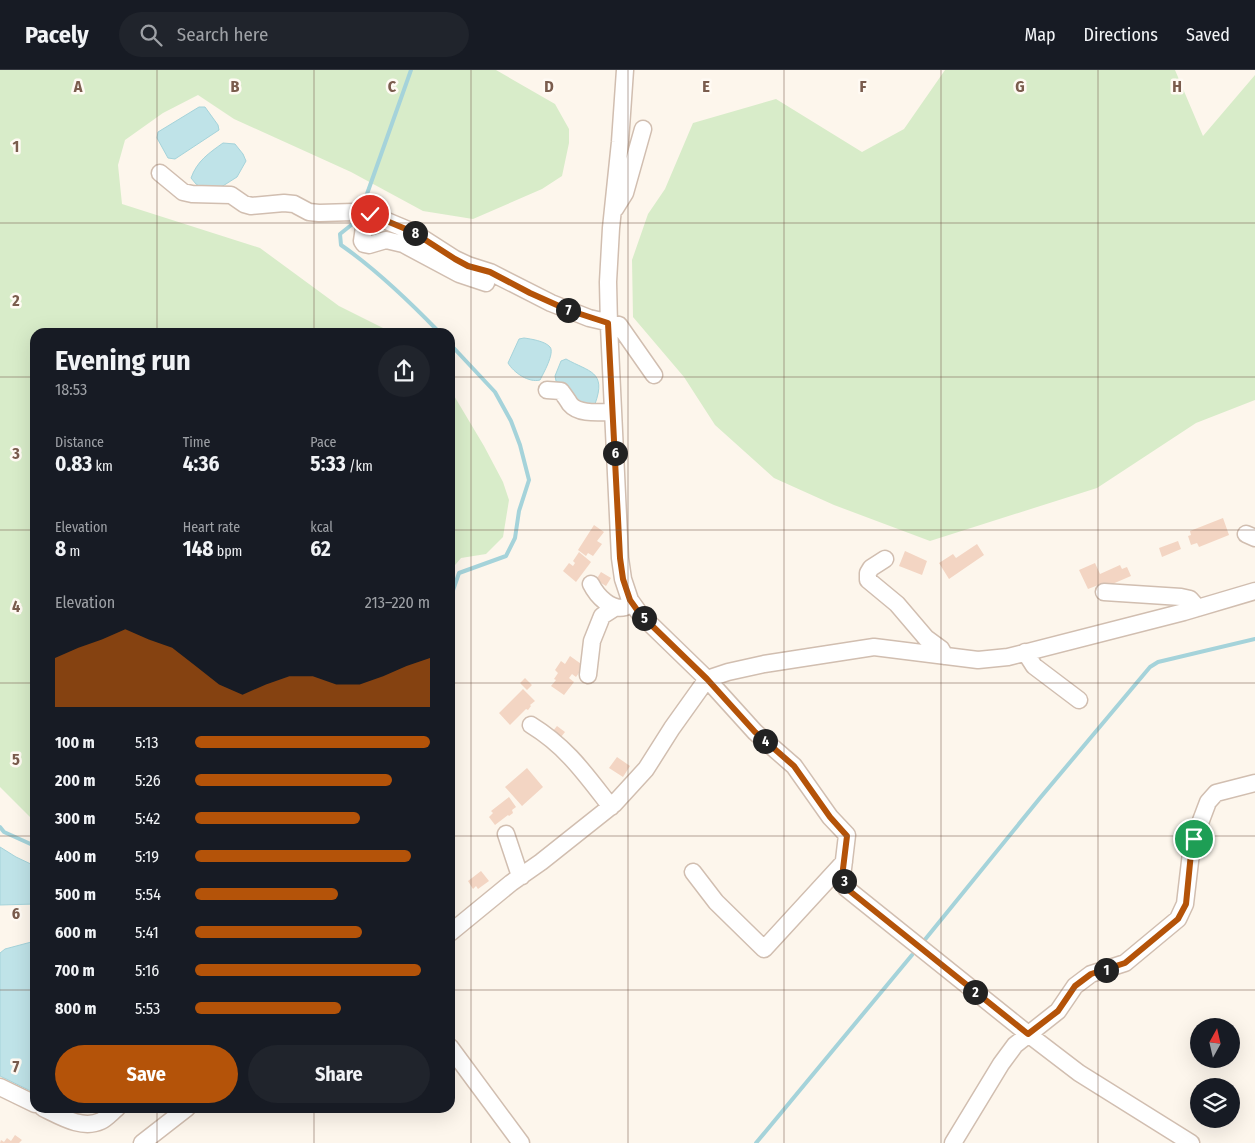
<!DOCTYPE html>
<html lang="en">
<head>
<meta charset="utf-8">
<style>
	body { margin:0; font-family:"Fira Sans Condensed",sans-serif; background:#20242c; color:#f1f3f6; height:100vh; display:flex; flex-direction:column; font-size:19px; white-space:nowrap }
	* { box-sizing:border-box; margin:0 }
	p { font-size:16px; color:#9ea1a6 }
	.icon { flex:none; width:28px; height:28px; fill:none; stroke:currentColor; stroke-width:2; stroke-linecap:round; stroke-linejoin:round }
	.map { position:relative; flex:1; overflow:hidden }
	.panel { position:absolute; left:30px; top:258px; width:425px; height:785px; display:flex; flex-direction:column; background:#171b24; border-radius:15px; box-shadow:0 5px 20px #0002 }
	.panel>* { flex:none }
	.needle { width:32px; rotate:8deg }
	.tools { position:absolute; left:1190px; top:948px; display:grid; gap:10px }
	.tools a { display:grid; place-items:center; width:50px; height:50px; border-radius:50%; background:#171b24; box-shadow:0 5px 20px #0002; font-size:25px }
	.pin { position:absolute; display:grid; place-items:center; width:42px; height:42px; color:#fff; margin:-21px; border:2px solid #fff; border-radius:50%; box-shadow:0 1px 5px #0007 }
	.km { position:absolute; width:25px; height:25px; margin:-12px; border-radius:50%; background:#222; color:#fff; font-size:14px; line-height:25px; text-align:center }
	.round { display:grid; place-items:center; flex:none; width:52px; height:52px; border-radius:26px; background:#20242c }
	.summary { display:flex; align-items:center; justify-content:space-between; height:85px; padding:0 25px }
	h1 { font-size:28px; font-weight:700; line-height:38px }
	.metrics { display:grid; grid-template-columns:repeat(3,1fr); gap:8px; height:85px; padding:5px 25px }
	.metrics div { display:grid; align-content:center }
	.metrics b { font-size:21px; font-weight:700 }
	.metrics small { font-size:14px; font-weight:400 }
	.metrics p { font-size:14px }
	.chart { height:140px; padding:10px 25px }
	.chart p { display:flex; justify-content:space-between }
	.chart svg { width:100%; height:90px; margin-top:5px; fill:#b45309; opacity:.7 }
	.primary-button { display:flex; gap:10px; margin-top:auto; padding:10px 25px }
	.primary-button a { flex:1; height:58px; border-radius:30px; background:#b45309; color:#fff; font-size:20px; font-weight:700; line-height:58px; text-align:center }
	.primary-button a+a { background:#20242c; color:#f1f3f6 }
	ul { padding:0 25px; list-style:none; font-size:16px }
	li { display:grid; grid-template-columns:80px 60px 1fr; align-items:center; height:38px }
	li i { height:12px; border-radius:6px; background:#b45309 }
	header { display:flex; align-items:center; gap:30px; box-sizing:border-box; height:70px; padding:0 25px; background:#171b24; border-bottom:1px solid #363941 }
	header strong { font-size:24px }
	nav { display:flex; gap:28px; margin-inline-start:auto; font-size:18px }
	.search { width:350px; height:45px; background:#20242c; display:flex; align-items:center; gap:12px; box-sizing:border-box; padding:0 18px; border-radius:28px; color:#9ea1a6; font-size:19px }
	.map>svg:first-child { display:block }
	.green { fill:#d8ecc9 }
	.water { fill:#bfe3e8; stroke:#a5d3da }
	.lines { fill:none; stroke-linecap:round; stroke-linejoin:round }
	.stream { stroke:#a5d3da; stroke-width:4 }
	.building { fill:#f3d5c3 }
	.minor-casing { stroke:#d1beb0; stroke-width:19 }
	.minor { stroke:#fff; stroke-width:16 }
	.route-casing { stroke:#fff; stroke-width:10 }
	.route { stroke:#b45309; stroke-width:6 }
	.grid { fill:none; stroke:#7a5c4d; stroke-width:1; stroke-opacity:0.55 }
	.grid-label { font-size:16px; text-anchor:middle; font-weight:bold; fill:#7a5c4d; stroke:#fffaf3; stroke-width:5; stroke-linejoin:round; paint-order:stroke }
</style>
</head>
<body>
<header>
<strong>Pacely</strong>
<div class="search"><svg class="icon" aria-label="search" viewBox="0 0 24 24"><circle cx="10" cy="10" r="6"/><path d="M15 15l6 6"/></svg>Search here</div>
<nav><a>Map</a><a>Directions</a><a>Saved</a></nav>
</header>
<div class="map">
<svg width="1255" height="1073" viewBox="0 0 1255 1073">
	<rect width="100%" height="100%" fill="#fdf6ec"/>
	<path class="green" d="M 0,0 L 496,0 L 555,34 L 569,59 L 569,73 L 562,106 L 542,119 L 473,149 L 423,141 L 351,102 L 234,49 L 198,25 L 163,43 L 125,70 L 118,95 L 122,134 L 260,178 L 339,236 L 391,262 L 35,262 L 35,749 L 31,748 L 0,717 Z
		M 945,0 L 1175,0 L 1203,66 L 1255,5 L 1255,330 L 1196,353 L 1097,418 L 930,471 L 834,435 L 774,408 L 715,355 L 684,307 L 633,247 L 632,190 L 648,144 L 665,119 L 693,53 L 776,29 L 862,82 L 904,59 Z
		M 450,319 L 484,376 L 503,412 L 509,430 L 503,467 L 486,484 L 461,488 L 450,501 Z"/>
	<path class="water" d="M 199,37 L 205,37 L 218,55 L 219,60 L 175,89 L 168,88 L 157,68 L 158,62 Z
		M 223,73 L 235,74 L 243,84 L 246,91 L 237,107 L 218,119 L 206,120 L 196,114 L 191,108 C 197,91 209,83 223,73 Z
		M 524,268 C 531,269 545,271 550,277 C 555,283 543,304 540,310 C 529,313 514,303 508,293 L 519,269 Z
		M 566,289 C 589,302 607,301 595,334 C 576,340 575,322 564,314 C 562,313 559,312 556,311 L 555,306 L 561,291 Z
		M 0,777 L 16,787 L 35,796 L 35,834 L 0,835 Z
		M 35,871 L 35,1023 L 0,1006 L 0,883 L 5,879 Z"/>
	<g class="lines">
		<path class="stream" d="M 362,138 L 411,0
			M 358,146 L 355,152 L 340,164 L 341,175 C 377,200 409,231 439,262
			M 450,274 L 495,322 L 511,351 L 520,375 L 529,410 L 519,441 L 515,468 L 506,486 L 459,503 L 450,529
			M 0,757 L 4,762 L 35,776
			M 923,872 L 1040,728 L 1150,597 L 1158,592 L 1255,569
			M 756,1073 L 912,885"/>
	</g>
	<path class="building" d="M 1223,448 L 1229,465 L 1199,477 L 1197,473 L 1191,475 L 1188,466 L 1191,465 L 1190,461 Z
		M 594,455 L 604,462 L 597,471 L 602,474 L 593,486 L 588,483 L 586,486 L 578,480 Z
		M 1178,471 L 1181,479 L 1162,487 L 1159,478 Z
		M 977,474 L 984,485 L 949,509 L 939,493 L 953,484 L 956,488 Z
		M 905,481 L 927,491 L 922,505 L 899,496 Z
		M 579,482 L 591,492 L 576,512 L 563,501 L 569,493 L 573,496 L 575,493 L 573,491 Z
		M 1095,493 L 1100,504 L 1120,495 L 1122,499 L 1127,497 L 1131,506 L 1103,518 L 1101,514 L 1088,519 L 1079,500 Z
		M 601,502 L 611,508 L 606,516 L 596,510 Z
		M 570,586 L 584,596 L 576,607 L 572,604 L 569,608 L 574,612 L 564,625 L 551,616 L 556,610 L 554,609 L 558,603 L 555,600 L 561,591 L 565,594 Z
		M 525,608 L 532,615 L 527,620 L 520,613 Z
		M 523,619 L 535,631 L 530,635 L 531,636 L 528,640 L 526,639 L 510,655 L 499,643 Z
		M 557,656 L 565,662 L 561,667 L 553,661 Z
		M 617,687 L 630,696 L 623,707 L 609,698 Z
		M 527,698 L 543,717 L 522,736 L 505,717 Z
		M 509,727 L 516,737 L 512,740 L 513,743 L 509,746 L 508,745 L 495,755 L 489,747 L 493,743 L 491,741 Z
		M 481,801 L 489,811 L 478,819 L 476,816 L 473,819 L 468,811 Z
		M 15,1065 L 22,1070 L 19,1073 L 0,1073 L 1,1070 L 4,1072 L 7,1068 L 11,1071 Z"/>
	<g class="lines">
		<defs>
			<path id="minor" d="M 625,0 L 620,72 L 611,158 L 608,212 L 609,256 L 620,488 L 623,509 L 630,530 L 640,544 L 707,609 L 755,662 L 794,696 L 830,747 L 847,765 L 842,807 L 846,818 L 1028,964 L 1079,1003 L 1191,1073
				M 160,103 L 183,122 L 192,124 L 231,125 L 244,134 L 251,136 L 284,133 L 294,134 L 309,142 L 319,143 L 354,142 L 370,144 L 413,162 L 455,189 L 468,195 L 490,202 L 551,233 L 589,248 L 619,255 L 654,305
				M 615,139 L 625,123 L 643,59
				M 366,144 L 362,171 L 364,174 L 369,175 L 386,170 L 403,174 L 459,204 L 486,213
				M 547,320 L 561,321 C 564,325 567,329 570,334 C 579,345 600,342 613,342
				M 1246,464 L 1255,468
				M 885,489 L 871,498 L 868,503 L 868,510 L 897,534 L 926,568 L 941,579 L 945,586
				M 591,514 C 597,526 611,541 625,537
				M 1104,522 L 1181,527 L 1190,529 L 1198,538
				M 1025,582 L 1034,596 L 1079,630
				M 588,605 L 592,571 L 602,546 L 616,537
				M 531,655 C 567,677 586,705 611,737
				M 506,764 L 518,800 L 522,806
				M 693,802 L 716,832 L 764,879 L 844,792
				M 450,863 L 511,813 L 541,792 L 614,734 L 646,699 L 672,658 L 707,609 L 728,602 L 764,594 L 874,577 L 978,590 L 1008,587 L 1184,542 L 1255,521
				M 450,977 L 521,1073
				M 0,1017 L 35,1034
				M 43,1038 C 60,1046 82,1060 101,1051 C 107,1048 112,1042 117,1038
				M 142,1073 L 187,1038
				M 953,1073 L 1001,994 L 1015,975 L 1058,941 L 1075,916 L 1091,904 L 1125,893 L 1178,849 L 1185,834 L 1191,783 L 1194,769 L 1208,732 L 1216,723 L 1255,713"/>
		</defs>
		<use href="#minor" class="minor-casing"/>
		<use href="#minor" class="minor"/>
	</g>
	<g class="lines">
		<defs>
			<path id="route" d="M 370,144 L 413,162 L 455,189 L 468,196 L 490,202 L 530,223 L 568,240 L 608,253 L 620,488 L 623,509 L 630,530 L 640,544 L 707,609 L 755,662 L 794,696 L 830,747 L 847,766 L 842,807 L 846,818 L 1028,964 L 1058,941 L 1075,916 L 1091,904 L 1125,893 L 1178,849 L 1186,834 L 1191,783 L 1194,769"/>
		</defs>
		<use href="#route" class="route-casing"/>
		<use href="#route" class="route"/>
	</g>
	<path class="grid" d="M 157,0 L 157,262M 314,0 L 314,262M 471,0 L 471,1073M 628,0 L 628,1073M 784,0 L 784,1073M 941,0 L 941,1073M 1098,0 L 1098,1073M 0,153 L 1255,153M 0,307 L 35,307M 450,307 L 1255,307M 0,460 L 35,460M 450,460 L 1255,460M 0,613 L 35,613M 450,613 L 1255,613M 0,766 L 35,766M 450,766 L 1255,766M 0,920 L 35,920M 450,920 L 1255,920M 157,1038 L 157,1073M 314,1038 L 314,1073"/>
	<g class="grid-label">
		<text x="78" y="22">A</text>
		<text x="235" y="22">B</text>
		<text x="392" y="22">C</text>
		<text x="549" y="22">D</text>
		<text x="706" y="22">E</text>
		<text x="863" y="22">F</text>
		<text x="1020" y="22">G</text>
		<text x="1177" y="22">H</text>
		<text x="16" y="82">1</text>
		<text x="16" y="236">2</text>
		<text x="16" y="389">3</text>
		<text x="16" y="542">4</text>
		<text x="16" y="695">5</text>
		<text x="16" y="849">6</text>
		<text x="16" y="1002">7</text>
	</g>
</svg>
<div class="tools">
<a><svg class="needle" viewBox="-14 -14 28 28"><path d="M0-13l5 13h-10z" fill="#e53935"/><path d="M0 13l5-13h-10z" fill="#9ea1a6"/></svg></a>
<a><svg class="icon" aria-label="layers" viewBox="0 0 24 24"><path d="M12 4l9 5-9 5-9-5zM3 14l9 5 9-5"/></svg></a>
</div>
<div class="pin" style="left:1194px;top:769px;background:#1e9e55"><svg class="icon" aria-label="arrive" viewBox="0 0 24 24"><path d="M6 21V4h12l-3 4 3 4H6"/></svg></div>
<div class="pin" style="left:370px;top:144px;background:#d93025"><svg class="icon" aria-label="check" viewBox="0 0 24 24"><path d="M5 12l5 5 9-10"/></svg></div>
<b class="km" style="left:1106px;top:900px">1</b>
<b class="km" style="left:975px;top:922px">2</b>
<b class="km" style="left:844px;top:811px">3</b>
<b class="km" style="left:765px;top:671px">4</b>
<b class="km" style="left:644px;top:548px">5</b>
<b class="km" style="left:615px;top:383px">6</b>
<b class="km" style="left:568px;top:240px">7</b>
<b class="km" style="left:415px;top:163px">8</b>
<section class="panel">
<div class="summary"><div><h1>Evening run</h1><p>18:53</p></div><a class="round"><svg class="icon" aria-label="share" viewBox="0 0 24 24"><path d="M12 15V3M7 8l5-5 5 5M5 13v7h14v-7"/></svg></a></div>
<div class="metrics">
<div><p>Distance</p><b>0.83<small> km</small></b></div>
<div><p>Time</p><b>4:36</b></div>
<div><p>Pace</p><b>5:33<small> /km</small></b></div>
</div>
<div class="metrics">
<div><p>Elevation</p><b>8<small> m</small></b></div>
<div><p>Heart rate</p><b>148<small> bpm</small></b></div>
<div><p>kcal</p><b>62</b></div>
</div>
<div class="chart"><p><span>Elevation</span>213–220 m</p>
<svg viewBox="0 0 160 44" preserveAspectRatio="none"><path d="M0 44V20L10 15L20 11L30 6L40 11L50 15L60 24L70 33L80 38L90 33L100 29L110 29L120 33L130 33L140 29L150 24L160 20V44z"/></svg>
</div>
<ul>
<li><b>100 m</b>5:13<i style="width:100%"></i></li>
<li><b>200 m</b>5:26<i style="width:84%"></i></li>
<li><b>300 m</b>5:42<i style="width:70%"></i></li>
<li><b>400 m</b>5:19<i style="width:92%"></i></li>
<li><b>500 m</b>5:54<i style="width:61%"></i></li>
<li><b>600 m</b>5:41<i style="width:71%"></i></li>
<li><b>700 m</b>5:16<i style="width:96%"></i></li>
<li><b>800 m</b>5:53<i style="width:62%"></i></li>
</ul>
<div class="primary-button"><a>Save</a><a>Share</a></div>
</section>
</div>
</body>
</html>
